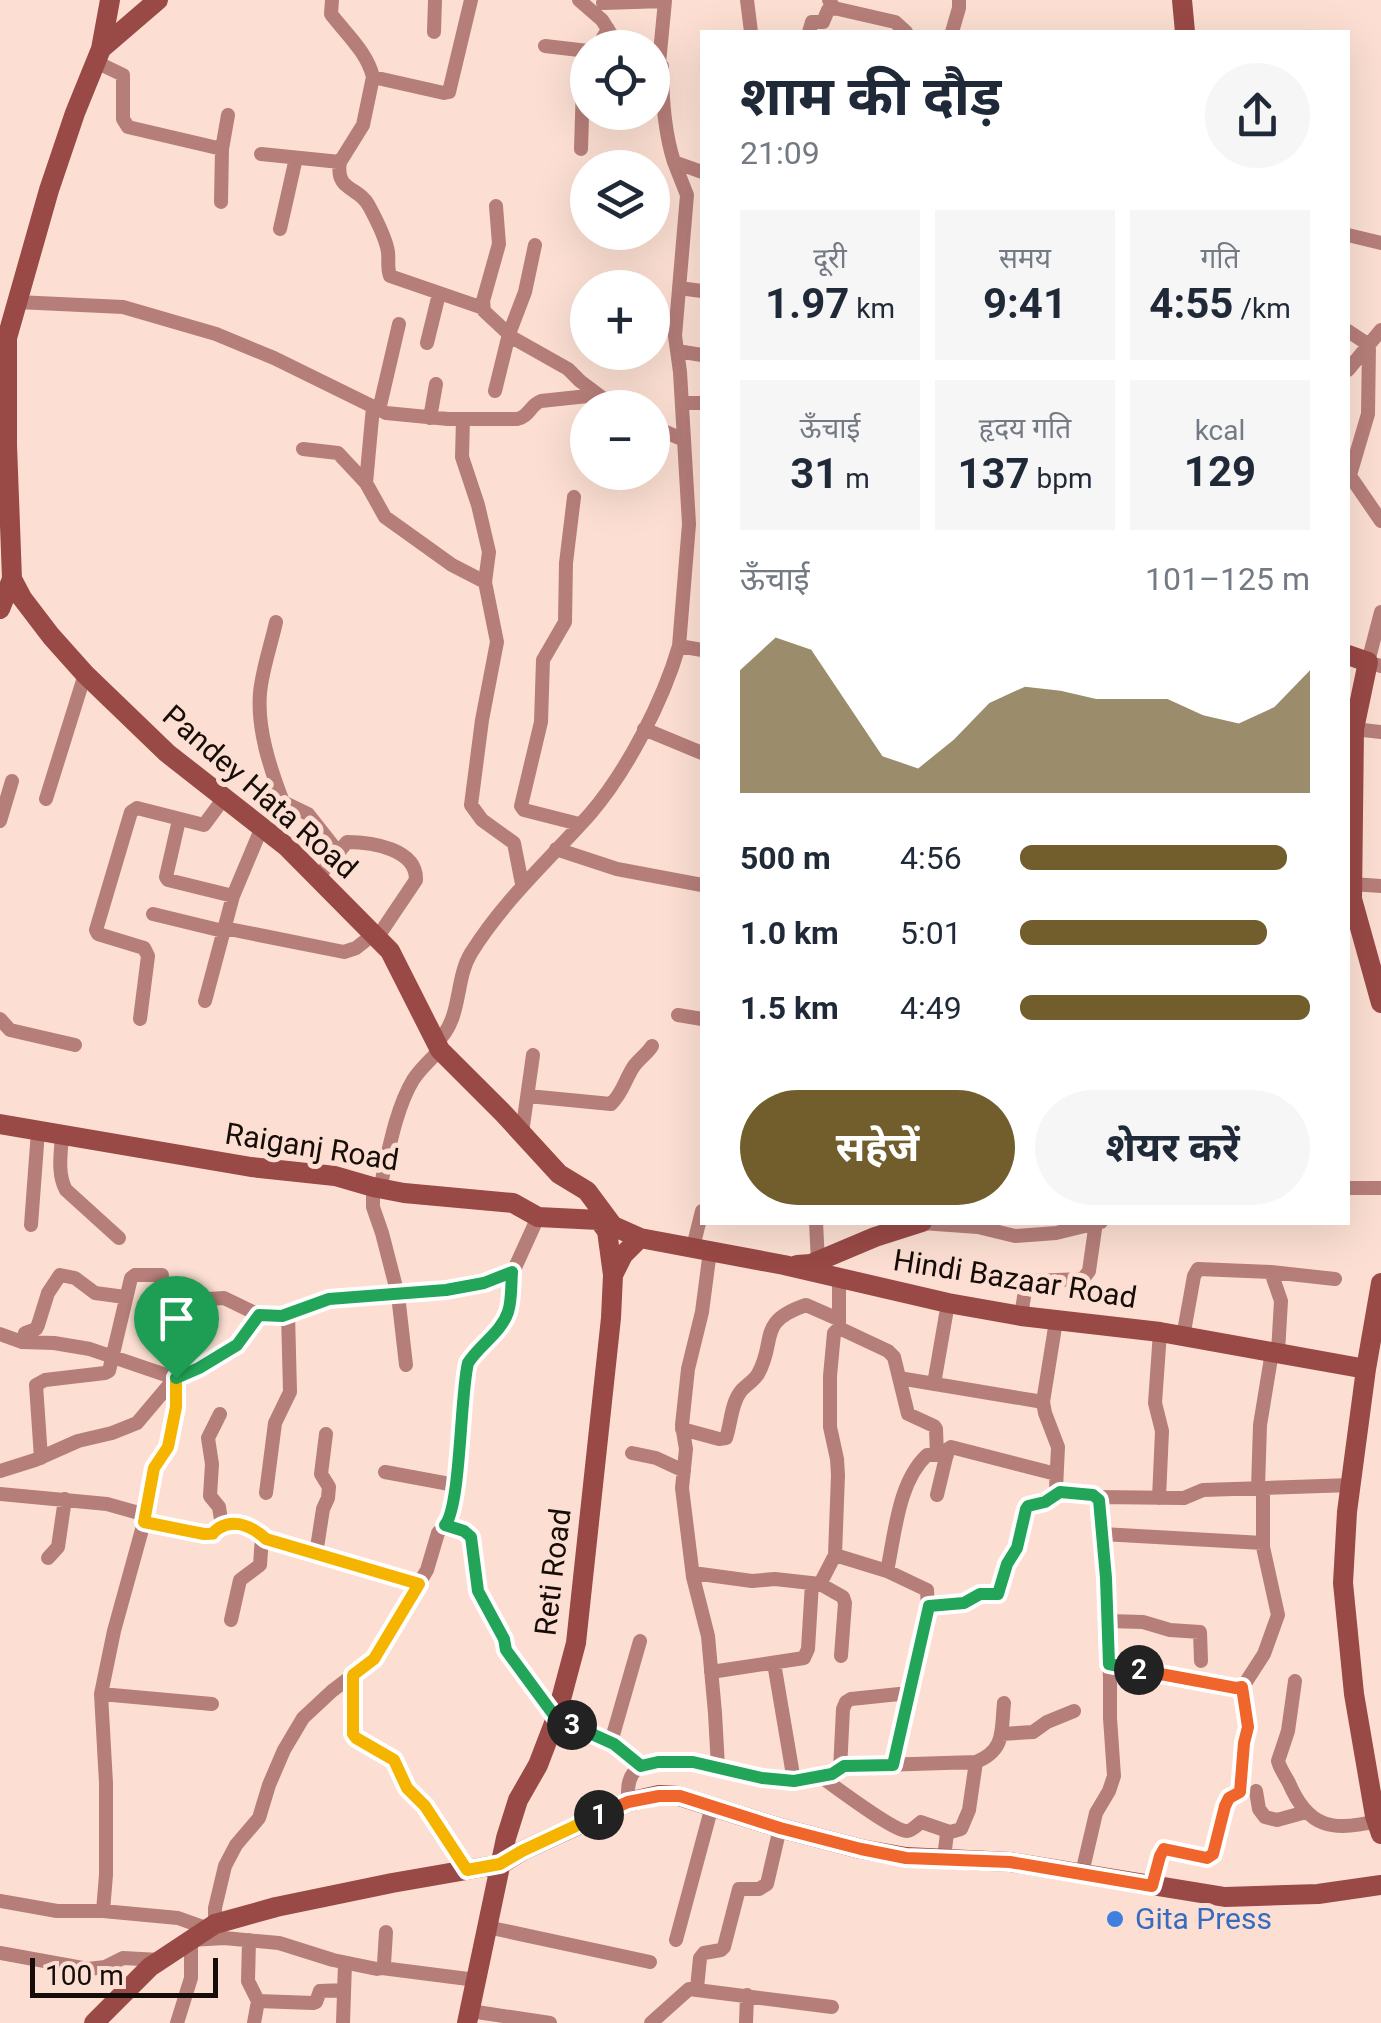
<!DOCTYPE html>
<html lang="hi">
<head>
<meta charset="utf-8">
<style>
	body { margin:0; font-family:Roboto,"Noto Sans Devanagari",sans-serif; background:#f6f6f7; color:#1f2937; height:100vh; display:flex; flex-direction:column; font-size:38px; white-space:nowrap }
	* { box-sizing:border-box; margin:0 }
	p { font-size:32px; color:#747a83 }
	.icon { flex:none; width:55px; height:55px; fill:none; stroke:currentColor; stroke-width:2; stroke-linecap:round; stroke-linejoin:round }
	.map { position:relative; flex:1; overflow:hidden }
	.details { position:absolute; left:700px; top:30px; width:650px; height:1195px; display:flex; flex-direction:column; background:#fff; border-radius:0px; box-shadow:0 10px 40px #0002 }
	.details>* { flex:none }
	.buttons { position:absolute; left:570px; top:30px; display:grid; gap:20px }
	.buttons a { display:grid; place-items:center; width:100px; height:100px; border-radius:50%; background:#fff; box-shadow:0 10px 40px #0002; font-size:50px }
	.scale { position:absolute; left:30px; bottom:25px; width:188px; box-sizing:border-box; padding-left:10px; border:5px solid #160d09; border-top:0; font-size:28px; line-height:35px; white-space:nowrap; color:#160d09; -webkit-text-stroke:8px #fcdfd2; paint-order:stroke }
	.pin { position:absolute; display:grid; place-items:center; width:85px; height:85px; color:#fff; margin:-102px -42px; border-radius:50% 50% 50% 0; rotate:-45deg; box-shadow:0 0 10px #0007 }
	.pin .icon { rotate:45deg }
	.km { position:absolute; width:50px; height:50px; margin:-25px; border-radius:50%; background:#222; color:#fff; font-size:28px; line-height:50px; text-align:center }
	.round { display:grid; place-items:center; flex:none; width:105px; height:105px; border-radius:52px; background:#f6f6f7 }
	.overview { display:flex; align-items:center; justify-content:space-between; height:170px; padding:0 40px }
	h1 { font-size:55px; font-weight:700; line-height:75px }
	.figures { display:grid; grid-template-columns:repeat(3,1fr); gap:15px; height:170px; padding:10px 40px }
	.figures div { display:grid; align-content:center; border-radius:0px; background:#f6f6f7; text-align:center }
	.figures b { font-size:42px; font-weight:700 }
	.figures small { font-size:28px; font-weight:400 }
	.figures p { font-size:28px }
	.chart { height:280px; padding:20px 40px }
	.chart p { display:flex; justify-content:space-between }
	.chart svg { width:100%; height:180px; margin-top:10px; fill:#725e2d; opacity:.7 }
	.action { display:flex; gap:20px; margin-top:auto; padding:20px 40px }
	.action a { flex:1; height:115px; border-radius:60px; background:#725e2d; color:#fff; font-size:40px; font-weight:700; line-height:115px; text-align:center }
	.action a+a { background:#f6f6f7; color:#1f2937 }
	ul { padding:0 40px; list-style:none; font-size:32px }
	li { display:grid; grid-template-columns:160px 120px 1fr; align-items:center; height:75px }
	li i { height:25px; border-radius:12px; background:#725e2d }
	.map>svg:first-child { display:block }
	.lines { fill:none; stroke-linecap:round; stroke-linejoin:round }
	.street { stroke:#b67e79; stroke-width:14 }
	.secondary { stroke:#994946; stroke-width:20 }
	.split-1-casing { stroke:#fff; stroke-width:20 }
	.split-2-casing { stroke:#fff; stroke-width:20 }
	.split-3-casing { stroke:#fff; stroke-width:20 }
	.split-4-casing { stroke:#fff; stroke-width:20 }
	.split-1 { stroke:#f5b400; stroke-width:12 }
	.split-2 { stroke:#f0652b; stroke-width:12 }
	.split-3 { stroke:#22a559; stroke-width:12 }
	.split-4 { stroke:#22a559; stroke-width:12 }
	.shop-dot { fill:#3f7fe0; stroke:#fcdfd2; stroke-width:4 }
	.labels { text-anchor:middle; stroke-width:10; stroke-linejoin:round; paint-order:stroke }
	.street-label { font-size:30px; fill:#160d09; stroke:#fcdfd2 }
	.shop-label { font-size:30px; fill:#366cbe; stroke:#fcdfd2; text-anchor:start }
</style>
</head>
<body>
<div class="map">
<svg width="1381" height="2023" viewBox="0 0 1381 2023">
	<rect width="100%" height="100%" fill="#fcdfd2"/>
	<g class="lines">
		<path class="street" d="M 332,0 L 331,14 C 346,34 367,52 373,77 L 363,125 L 340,162 C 335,192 359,186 369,206 C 376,219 386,238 388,252 C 389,261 387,268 390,276 L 483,308
			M 579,0 L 602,20 L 614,39 L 635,48
			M 747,0 L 751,32
			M 829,0 L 834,8 L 895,22 L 906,32
			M 603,3 L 665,1 L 659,63
			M 434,32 L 435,0
			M 809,32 L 812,22 L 823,22 L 828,10 L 834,8
			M 952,32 L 959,8 L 959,0
			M 545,46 L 588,51
			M 597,48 L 608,29
			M 652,57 L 662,66 C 662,99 664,131 674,162 L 702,172
			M 96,62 L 123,75 L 123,119 L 128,127 L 222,149
			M 373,77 L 444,93 L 449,92 L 471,0
			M 581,149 L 583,84 L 588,72
			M 261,154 L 340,162
			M 221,202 L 222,149 L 228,115
			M 496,206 L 499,244 L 483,301 L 484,311 L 513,338 L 568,369 L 580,381 L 616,408
			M 280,229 L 296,158
			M 1348,235 L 1381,243
			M 679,288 L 702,291
			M 17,302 L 123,307 L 216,334 L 274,358 L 386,413 L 448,419 L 517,419 C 529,417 530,405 541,401 L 597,395
			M 1348,331 L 1369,345 L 1368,414 L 1350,475
			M 427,343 L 439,294
			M 677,351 L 702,355
			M 1348,370 L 1381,330
			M 495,391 L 509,334 L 525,292 L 535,245
			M 682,403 L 702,403
			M 379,410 L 399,324
			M 430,418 L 436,384
			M 463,419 L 462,457 L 478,505 L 489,552 L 485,582 L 497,642 L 482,720 L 471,805 L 482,820 L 514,843 L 522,884
			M 652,426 L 684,440
			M 303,449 L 338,453 L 366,483 L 385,517 L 452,565 L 485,582
			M 1348,473 L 1381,521
			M 366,483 L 373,407
			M 574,497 L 566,563 L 565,622 L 543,660 L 541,722 L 521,806 L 524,810 L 579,824
			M 1381,612 L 1368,662 L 1381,666
			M 276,622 C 271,645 262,670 260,693 C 257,729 270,768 283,802 L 308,814 L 338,852
			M 679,646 L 702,650
			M 644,729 L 702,753
			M 1354,729 L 1381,732
			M 46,799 L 85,674
			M 179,820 L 166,877 L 168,880 L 233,896
			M 0,821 L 12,781
			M 556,849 L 617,869 L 702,885
			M 318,877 L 347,842 C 372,842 417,849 416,880 L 377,938
			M 1352,884 L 1381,886
			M 153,914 L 223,931
			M 224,928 L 344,952 L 356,948 L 374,934
			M 205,1001 L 233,896 L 262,827
			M 678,1015 L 702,1019
			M 0,1019 L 10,1030 L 75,1045
			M 140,1019 L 148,956 L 144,948 L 98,934 L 96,930 L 131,812 L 137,808 L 204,825 L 224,798
			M 436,1043 C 463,1019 454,981 471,953 C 504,900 549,860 590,814 C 627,771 663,701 679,646 L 689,524 L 680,372 L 675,336 L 687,195 L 674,162
			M 528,1096 L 611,1104 C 623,1093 625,1079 634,1066 C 640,1058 647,1054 652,1046
			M 522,1133 L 533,1055
			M 62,1135 C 61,1153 57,1174 66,1190 L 119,1238
			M 373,1187 L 373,1207 L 382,1233 L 398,1295 L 406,1365
			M 380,1188 C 388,1155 395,1110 413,1080 C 420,1069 430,1060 440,1050
			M 1348,1188 L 1381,1188
			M 816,1222 L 818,1262
			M 922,1223 L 978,1227 L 1015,1236 L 1056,1233 L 1101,1222
			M 31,1225 L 38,1131
			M 693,1247 L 702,1211
			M 710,1251 L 702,1312 L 688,1369 L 682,1425 L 686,1449 L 682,1488 L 693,1577 L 708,1636 L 715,1713 L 718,1767
			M 1271,1272 L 1335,1279
			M 839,1278 L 839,1328 L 888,1351 L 894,1357 L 908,1414 L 934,1426 L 936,1429 L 937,1455
			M 209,1299 L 224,1298 L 259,1315
			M 1021,1316 L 1026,1284 L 1031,1281 L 1083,1279 L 1089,1271 L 1096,1222
			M 1056,1321 L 1043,1402 L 1045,1413 L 1058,1447 L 1056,1489 C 1069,1498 1087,1490 1099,1500 L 1106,1578 L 1110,1679 L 1110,1718 L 1114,1776 L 1109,1791 L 1096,1813 L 1082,1873
			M 0,1334 L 22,1342 L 54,1343 L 90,1349 L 175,1378 L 176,1407 L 168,1447 L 155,1469 L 146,1515
			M 1183,1337 L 1194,1276 L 1198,1269 L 1271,1272 L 1281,1301 L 1278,1352
			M 22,1342 L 25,1333 L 36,1329 L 38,1325 L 48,1293 L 60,1275 L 75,1278 L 95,1293 L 125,1297
			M 899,1378 L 1043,1402
			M 934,1384 L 948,1303
			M 220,1414 L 208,1438 L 212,1464 L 210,1496 L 219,1507 L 222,1526
			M 682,1429 L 719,1439 L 726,1438 C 731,1424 731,1403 741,1391 C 746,1385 754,1381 758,1374 C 777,1340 756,1322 806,1305 L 838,1319
			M 632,1453 L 656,1458 L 684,1471
			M 41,1458 L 36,1385 L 45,1380 L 105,1373 L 109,1371 L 131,1278 L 135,1275 L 162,1275
			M 0,1471 L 35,1460 L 78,1441 L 112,1433 L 137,1423 L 175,1378 L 199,1368 L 237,1345 L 259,1315 L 282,1316 L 329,1299 L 446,1290 L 484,1283 L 513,1272
			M 385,1472 L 455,1485
			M 1258,1488 L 1260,1425 L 1272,1352
			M 266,1493 L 275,1423 L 290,1392 L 288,1313
			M 0,1494 L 107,1504 L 146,1515 L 114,1631 L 101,1694 L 106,1783 L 106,1875 L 103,1911
			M 937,1495 L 948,1449 L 951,1447 L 1056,1474
			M 1097,1497 L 1184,1498 L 1203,1490 L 1352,1485
			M 1159,1498 L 1162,1431 L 1155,1403 L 1160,1332
			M 144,1523 L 204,1534 C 220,1533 207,1536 219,1528 C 236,1518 254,1528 266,1539 L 419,1583
			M 445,1525 L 464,1531 L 471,1537 L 478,1591 L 504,1639 L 505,1649 L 556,1718 L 614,1744 L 641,1766
			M 1102,1534 L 1263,1543
			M 316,1554 L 323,1509 L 328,1498 L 329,1487 L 321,1474 L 326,1434
			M 835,1555 L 838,1475 L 837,1459 L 830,1427 L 830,1376 L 834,1333 L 839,1328
			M 48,1558 L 58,1547 L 65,1499
			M 887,1571 C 895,1534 898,1482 927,1455 L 947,1455
			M 693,1573 L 752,1581 L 775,1579 L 820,1584 L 835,1555 L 887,1571 L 927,1590 L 928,1609 L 893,1765
			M 820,1584 L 843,1597 L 845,1603 L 841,1656
			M 929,1606 L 964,1603 L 980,1594 L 998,1594 L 1007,1564 L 1017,1549 L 1026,1509 L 1027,1506 L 1045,1503 L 1060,1491
			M 231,1620 L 240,1580 L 260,1565 L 262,1537
			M 1108,1621 L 1143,1622 L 1170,1630 L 1200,1632 L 1201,1661
			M 774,1663 L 794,1781
			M 1109,1664 L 1236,1688 L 1244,1685 L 1264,1654 L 1278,1615 L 1263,1547 L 1263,1488
			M 711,1672 L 804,1658 L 808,1649 L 812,1583
			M 353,1675 L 353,1734 L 355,1738 L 393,1760 L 407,1789 L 425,1807 L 467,1870
			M 1295,1681 L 1288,1731 L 1278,1761 C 1280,1769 1285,1775 1289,1783 C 1308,1828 1333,1832 1377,1821
			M 101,1694 L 212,1704
			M 1001,1734 L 1033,1732 L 1047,1722 L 1074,1711
			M 611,1742 L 640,1641
			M 840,1770 L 843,1709 L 846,1702 L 851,1699 L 909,1693
			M 821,1777 C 836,1787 893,1831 907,1831 C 912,1831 917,1825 921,1822 L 950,1832
			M 1256,1791 L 1259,1809 L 1265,1817 L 1277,1820 L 1306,1812
			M 628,1802 C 628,1791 627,1781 634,1772 C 657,1744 758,1780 791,1781 C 817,1782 828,1771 850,1766 L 976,1762 C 1006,1750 1001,1730 1004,1703
			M 944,1858 L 947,1833 L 961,1829 L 969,1810 L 976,1762
			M 1153,1886 L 1160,1856 L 1164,1849 L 1207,1858 L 1213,1854 L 1225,1806 L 1229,1798 L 1239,1792 L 1240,1787 L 1243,1743 L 1247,1727 L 1241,1687
			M 0,1901 L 57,1911 L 103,1911 L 178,1918 L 206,1928
			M 215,1924 L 215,1908 L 225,1866 L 236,1845 L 259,1818 L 269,1785 L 284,1750 L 303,1718 L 332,1691 L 374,1659 L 427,1570 L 438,1533 L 450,1519 L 468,1363 L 504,1320 L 508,1311 L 513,1272 L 538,1217
			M 487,1927 L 650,1962
			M 249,1940 L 248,1981 L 258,2001 L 254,2023
			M 676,1940 L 712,1806
			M 0,1953 L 88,1969 L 105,1967 L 123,1958 L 160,1960
			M 382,1968 L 476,1980
			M 697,1988 L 700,1958 L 704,1953 L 721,1950 L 724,1947 L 739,1889 L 759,1889 L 767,1884 L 780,1828
			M 258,2001 L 313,2003 L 316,2002 L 320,1991 L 344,1990
			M 470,2011 L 550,2023
			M 177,2023 L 191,1978 L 191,1940 L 224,1938 L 279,1943 L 333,1960 L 377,1969 L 382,1968 L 384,1964 L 386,1932
			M 343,2023 L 345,1963
			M 651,2023 L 689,1989 L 832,2007
			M 746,2023 L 747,1995"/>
		<path class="secondary" d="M 1182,0 L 1185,32
			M 101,49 L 158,0
			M 12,579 L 7,445 L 7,338 L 49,190 L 75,113 L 101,49 L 110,0
			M 0,609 L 12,579 L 22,598 L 51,636 L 85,674 L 167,753 L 287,847 L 390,951 L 440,1050 L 504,1114 L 559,1174 L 587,1191 L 613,1226
			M 1348,655 L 1368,662 L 1354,729 L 1352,899 L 1381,1003
			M 0,1124 L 251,1167 L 335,1176 L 373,1187 L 404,1193 L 513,1203 L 538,1217 L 599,1220 L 607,1231
			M 640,1238 L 623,1255 L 613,1275 L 607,1231 L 613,1226 L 640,1238 L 784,1265 L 948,1303 L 1021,1316 L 1160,1332 L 1366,1369
			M 797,1265 L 811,1264 L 875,1237 L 922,1222
			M 1381,1283 L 1366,1369 L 1347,1512 L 1343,1583 L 1354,1694 L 1375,1816 L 1381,1834
			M 94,2023 L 150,1967 L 215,1924 L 276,1907 L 392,1883 L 501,1864 L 522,1851 L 628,1802 L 659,1795 L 679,1796 L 780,1828 L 861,1849 L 906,1857 L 1010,1862 L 1225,1897 L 1318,1894 L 1381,1885
			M 467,2023 L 506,1838 L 518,1800 L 538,1765 L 556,1718 L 576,1643 L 611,1318 L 613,1275"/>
	</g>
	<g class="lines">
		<defs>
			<path id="split-1" d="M 176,1378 L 176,1407 L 168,1447 L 154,1468 L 144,1522 L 204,1534 C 220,1533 207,1536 219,1528 C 236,1518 254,1528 266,1539 L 419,1584 L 374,1659 L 353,1675 L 353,1734 L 356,1738 L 394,1760 L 407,1788 L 425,1806 L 467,1870 L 500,1864 L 522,1851 L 599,1815"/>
			<path id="split-2" d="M 599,1815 L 628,1802 L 659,1796 L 680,1796 L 780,1828 L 861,1849 L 906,1858 L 1010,1862 L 1152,1886 L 1160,1856 L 1164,1849 L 1207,1858 L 1213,1854 L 1225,1806 L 1229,1798 L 1240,1792 L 1244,1743 L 1248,1727 L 1242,1687 L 1236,1688 L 1139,1670"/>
			<path id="split-3" d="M 572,1725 L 614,1744 L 641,1766 L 658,1762 L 693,1762 L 762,1778 L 794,1781 L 832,1774 L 844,1766 L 893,1765 L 929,1606 L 964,1603 L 980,1594 L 998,1594 L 1007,1564 L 1017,1548 L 1026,1509 L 1028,1506 L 1045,1502 L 1060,1492 L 1093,1495 L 1099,1500 L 1106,1578 L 1109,1664 L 1139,1670"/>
			<path id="split-4" d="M 176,1378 L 199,1368 L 237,1345 L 259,1315 L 282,1316 L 329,1299 L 446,1290 L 484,1283 L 512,1272 C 511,1285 512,1300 508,1312 C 501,1333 479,1345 468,1363 C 460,1395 461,1506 445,1525 L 464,1531 L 471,1537 L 478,1591 L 504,1639 L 506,1650 L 556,1718 L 572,1725"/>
		</defs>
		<use href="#split-1" class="split-1-casing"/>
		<use href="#split-2" class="split-2-casing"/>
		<use href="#split-3" class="split-3-casing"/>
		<use href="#split-4" class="split-4-casing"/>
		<use href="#split-1" class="split-1"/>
		<use href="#split-2" class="split-2"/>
		<use href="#split-3" class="split-3"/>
		<use href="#split-4" class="split-4"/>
	</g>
	<circle class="shop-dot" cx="1115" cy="1919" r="10"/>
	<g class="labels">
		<g class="street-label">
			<text transform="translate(260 792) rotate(41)" y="10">Pandey Hata Road</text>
			<text transform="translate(312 1147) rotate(9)" y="10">Raiganj Road</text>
			<text transform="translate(1015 1279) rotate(9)" y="10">Hindi Bazaar Road</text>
			<text transform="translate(553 1572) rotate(-83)" y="10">Reti Road</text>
		</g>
		<g class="shop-label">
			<text x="1135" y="1929">Gita Press</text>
		</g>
	</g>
</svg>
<div class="buttons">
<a><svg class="icon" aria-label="locate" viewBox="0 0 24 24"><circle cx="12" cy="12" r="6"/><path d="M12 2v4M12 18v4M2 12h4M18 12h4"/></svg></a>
<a><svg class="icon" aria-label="layers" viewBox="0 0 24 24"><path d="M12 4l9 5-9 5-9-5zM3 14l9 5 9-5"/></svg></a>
<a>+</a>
<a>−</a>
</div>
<div class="scale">100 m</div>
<div class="pin" style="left:176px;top:1378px;background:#1e9e55"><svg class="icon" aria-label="arrive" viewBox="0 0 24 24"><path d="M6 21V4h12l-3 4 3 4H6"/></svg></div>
<b class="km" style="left:599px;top:1815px">1</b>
<b class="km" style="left:1139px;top:1670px">2</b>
<b class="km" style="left:572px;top:1725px">3</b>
<section class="details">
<div class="overview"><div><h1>शाम की दौड़</h1><p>21:09</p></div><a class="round"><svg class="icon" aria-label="share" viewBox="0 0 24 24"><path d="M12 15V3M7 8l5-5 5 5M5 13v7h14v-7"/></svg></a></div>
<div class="figures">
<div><p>दूरी</p><b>1.97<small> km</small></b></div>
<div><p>समय</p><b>9:41</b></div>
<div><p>गति</p><b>4:55<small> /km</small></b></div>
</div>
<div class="figures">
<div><p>ऊँचाई</p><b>31<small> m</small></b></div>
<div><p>हृदय गति</p><b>137<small> bpm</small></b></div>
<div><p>kcal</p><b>129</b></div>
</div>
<div class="chart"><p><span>ऊँचाई</span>101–125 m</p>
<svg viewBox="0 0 160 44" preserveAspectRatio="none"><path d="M0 44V14L10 6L20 9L30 22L40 35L50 38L60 31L70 22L80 18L90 19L100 21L110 21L120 21L130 25L140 27L150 23L160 14V44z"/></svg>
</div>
<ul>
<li><b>500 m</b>4:56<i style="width:92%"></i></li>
<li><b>1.0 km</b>5:01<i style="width:85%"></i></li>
<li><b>1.5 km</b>4:49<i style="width:100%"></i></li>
</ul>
<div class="action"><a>सहेजें</a><a>शेयर करें</a></div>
</section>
</div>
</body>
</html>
